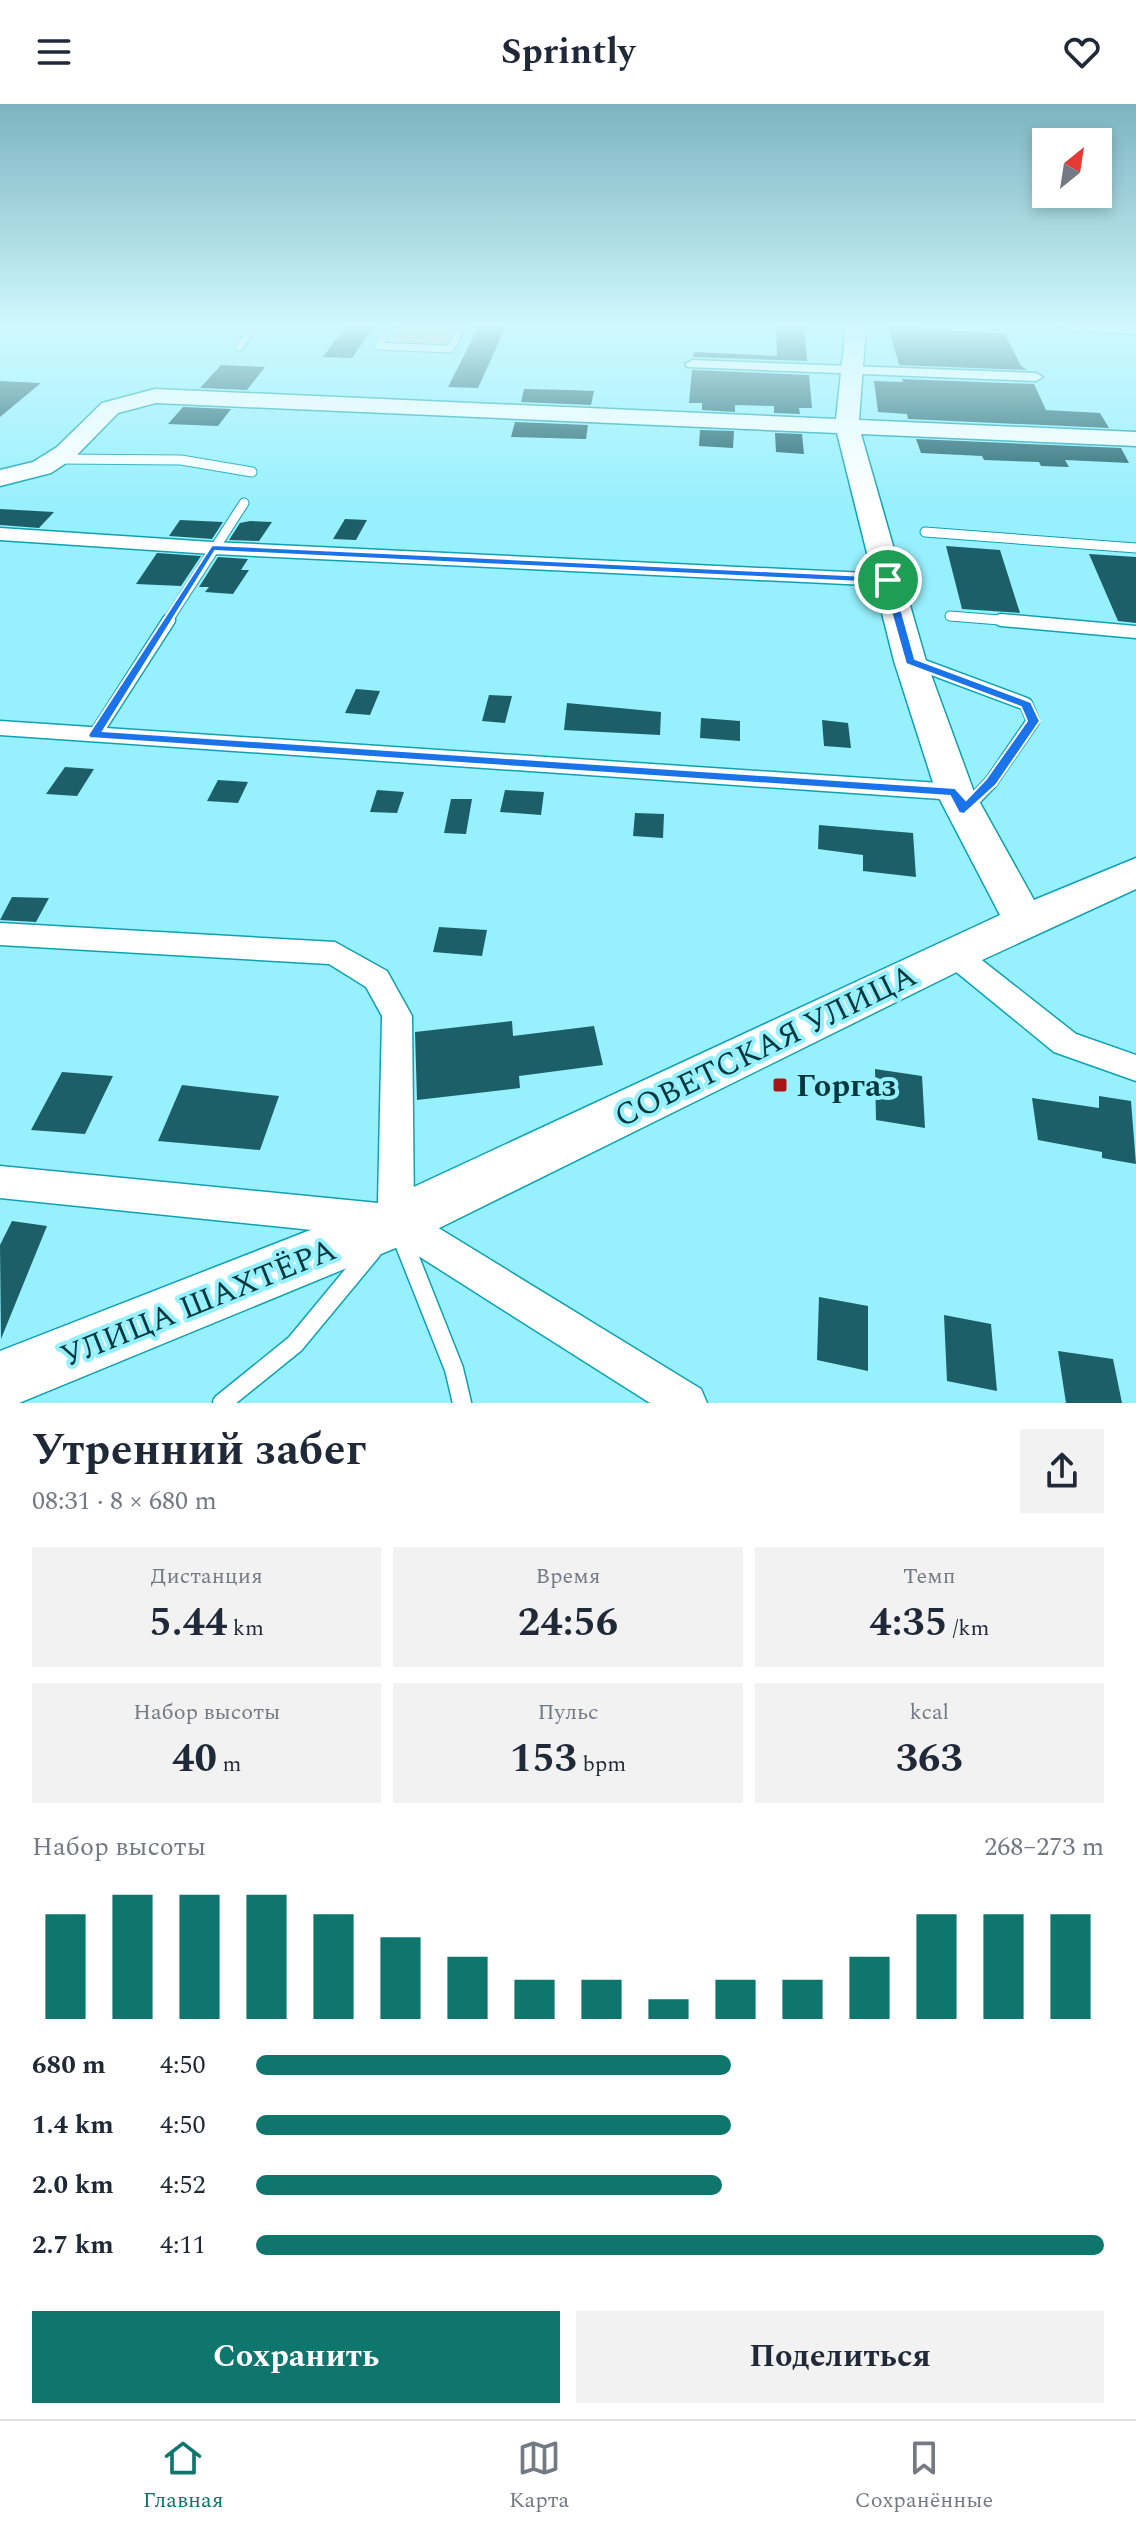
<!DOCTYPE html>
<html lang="ru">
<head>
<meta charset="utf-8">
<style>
	body { margin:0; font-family:Spectral,serif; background:#f2f2f3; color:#1f2937; height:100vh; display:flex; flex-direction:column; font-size:30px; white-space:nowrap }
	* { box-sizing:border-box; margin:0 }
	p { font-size:26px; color:#747a83 }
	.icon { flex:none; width:44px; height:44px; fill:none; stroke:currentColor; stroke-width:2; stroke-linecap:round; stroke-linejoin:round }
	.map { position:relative; height:1299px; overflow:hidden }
	.details { display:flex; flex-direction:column; background:#fff; flex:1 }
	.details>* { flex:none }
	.needle { width:52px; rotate:30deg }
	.fabs { position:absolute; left:1032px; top:24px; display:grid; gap:16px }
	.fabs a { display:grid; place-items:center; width:80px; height:80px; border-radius:0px; background:#fff; box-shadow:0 4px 12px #0003; font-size:40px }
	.pin { position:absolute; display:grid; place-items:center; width:68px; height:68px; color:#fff; margin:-34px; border:4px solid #fff; border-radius:50%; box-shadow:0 2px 8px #0007 }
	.round { display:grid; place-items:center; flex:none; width:84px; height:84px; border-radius:0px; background:#f2f2f3 }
	.headline { display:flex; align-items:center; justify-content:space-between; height:136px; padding:0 32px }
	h1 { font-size:44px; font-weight:700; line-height:60px }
	.figures { display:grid; grid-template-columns:repeat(3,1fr); gap:12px; height:136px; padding:8px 32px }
	.figures div { display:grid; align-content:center; border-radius:0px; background:#f2f2f3; text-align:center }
	.figures b { font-size:40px; font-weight:700 }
	.figures small { font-size:22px; font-weight:400 }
	.figures p { font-size:22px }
	.chart { height:224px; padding:16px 32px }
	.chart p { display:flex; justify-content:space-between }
	.chart svg { width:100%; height:144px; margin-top:8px; stroke:#0f766e; stroke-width:6 }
	.button { display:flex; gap:16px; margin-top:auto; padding:16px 32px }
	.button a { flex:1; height:92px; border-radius:0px; background:#0f766e; color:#fff; font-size:32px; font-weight:700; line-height:92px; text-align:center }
	.button a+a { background:#f2f2f3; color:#1f2937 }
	ul { padding:0 32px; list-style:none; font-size:26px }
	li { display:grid; grid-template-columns:128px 96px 1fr; align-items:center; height:60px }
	li i { height:20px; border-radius:10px; background:#0f766e }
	header { display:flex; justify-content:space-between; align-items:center; height:104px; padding:0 32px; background:#fff; font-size:36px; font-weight:700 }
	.dock { display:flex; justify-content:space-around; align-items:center; height:112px; border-top:2px solid #e0e1e3; background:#fff; font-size:22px; color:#747a83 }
	.dock a { display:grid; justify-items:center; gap:4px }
	.dock .active { color:#0f766e }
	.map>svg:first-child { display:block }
	.green { fill:#fcbfb6 }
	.building { fill:#1d5f68 }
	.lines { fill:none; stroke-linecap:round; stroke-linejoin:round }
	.lane-far3-casing { stroke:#0fa1b1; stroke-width:9 }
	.lane-far2-casing { stroke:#0fa1b1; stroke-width:11 }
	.lane-far1-casing { stroke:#0fa1b1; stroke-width:15 }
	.lane-casing { stroke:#0fa1b1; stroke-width:21 }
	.street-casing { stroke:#0fa1b1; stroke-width:3 }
	.secondary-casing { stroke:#0fa1b1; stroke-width:3 }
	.lane-far3 { stroke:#fff; stroke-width:7 }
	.lane-far2 { stroke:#fff; stroke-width:9 }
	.lane-far1 { stroke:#fff; stroke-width:12 }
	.lane { stroke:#fff; stroke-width:18 }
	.street { fill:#fff; fill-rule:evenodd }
	.secondary { fill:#fff; fill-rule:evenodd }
	.route { fill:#1a73e8; stroke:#fff; stroke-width:2; fill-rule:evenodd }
	.poi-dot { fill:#a91516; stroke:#97f0fd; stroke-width:3 }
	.labels { text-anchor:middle; stroke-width:8; stroke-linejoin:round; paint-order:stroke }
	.near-street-label { font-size:32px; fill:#00383e; stroke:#97f0fd }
	.near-poi-label { font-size:32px; font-weight:bold; fill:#00383e; stroke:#97f0fd; text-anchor:start }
</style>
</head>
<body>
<header><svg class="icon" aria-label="menu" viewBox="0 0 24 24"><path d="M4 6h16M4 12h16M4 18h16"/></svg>Sprintly<svg class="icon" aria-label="heart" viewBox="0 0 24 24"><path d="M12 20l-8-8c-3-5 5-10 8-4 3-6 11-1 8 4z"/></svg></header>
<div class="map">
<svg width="1136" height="1299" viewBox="0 0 1136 1299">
	<rect width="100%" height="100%" fill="#97f0fd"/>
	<path class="green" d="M 399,222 L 455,222 L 447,238 C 429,242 407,241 392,234 Z"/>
	<path class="building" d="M 346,222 L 374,222 L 352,254 L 323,253 Z
		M 479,222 L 506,222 L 478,284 L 448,283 Z
		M 776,222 L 804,222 L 807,257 L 693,253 L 694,248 L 777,252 Z
		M 888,222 L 1005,230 L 1021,262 L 1027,266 L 899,261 Z
		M 221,261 L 265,263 L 247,286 L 200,284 Z
		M 692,266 L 809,271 L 812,304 L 799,304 L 800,310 L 774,309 L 774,302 L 735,301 L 735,308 L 702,306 L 702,299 L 689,299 Z
		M 902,275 L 1034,280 L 1046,306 L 1100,309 L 1109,324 L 908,315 L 907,310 L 878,308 L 874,277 L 903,278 Z
		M 0,277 L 41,279 L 0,313 Z
		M 524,285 L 569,286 L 594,287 L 591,301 L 521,298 Z
		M 183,303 L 231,305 L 218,322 L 168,320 Z
		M 515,318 L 588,321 L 586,335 L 511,333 Z
		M 700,326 L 734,327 L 733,344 L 699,342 Z
		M 775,329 L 802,330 L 804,350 L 776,348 Z
		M 916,335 L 1121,344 L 1129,359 L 1065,356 L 1069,363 L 1041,362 L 1039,358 L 984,356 L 982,352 L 921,349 Z
		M 0,405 L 54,408 L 39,424 L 0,421 Z
		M 345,415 L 367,416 L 356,436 L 333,435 Z
		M 180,416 L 223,418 L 212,435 L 169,432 Z
		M 250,417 L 272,418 L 259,437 L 229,436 L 240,419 Z
		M 946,442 L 1000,446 L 1020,509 L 962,505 Z
		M 157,449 L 201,452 L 181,482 L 136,480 Z
		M 1089,450 L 1136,453 L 1136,519 L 1118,517 Z
		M 218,453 L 248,455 L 241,466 L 249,466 L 233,490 L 205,488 L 209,483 L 199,483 Z
		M 356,585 L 380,587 L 370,611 L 345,609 Z
		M 489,591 L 512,592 L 505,619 L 482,617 Z
		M 567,599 L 661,608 L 660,631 L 564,626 Z
		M 701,614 L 740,617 L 740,637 L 700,634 Z
		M 822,616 L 848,619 L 851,644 L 824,642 Z
		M 65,663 L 94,665 L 77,692 L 46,690 Z
		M 218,676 L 248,678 L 238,699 L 207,697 Z
		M 377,686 L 404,688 L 397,709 L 370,708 Z
		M 505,686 L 544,688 L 541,711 L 500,708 Z
		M 451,695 L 472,695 L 466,730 L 444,729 Z
		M 635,709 L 664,710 L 663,734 L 633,732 Z
		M 819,721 L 913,729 L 916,773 L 863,767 L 863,751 L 818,745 Z
		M 12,793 L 49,794 L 36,818 L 0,816 Z
		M 439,823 L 487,826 L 482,852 L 433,848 Z
		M 512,917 L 513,932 L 594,922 L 603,961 L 519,972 L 520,984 L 417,996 L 415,928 Z
		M 875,965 L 922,972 L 925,1024 L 876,1016 Z
		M 62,968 L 113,972 L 85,1030 L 31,1026 Z
		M 182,981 L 279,992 L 260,1046 L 158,1037 Z
		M 1099,992 L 1131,997 L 1136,1060 L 1102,1054 L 1102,1048 L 1038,1036 L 1032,994 L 1099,1004 Z
		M 12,1117 L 47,1122 L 1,1235 L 0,1141 Z
		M 819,1193 L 868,1202 L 868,1267 L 817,1256 Z
		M 944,1211 L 991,1220 L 997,1287 L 947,1277 Z
		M 1058,1247 L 1113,1255 L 1122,1299 L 1066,1299 Z"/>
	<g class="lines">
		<defs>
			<path id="lane-far3" d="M 390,222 L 378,242 L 450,245 L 463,222
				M 239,243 L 255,222"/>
			<path id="lane-far2" d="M 59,355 L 181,356 L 252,368
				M 925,428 L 1136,444
				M 950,512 L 1024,518
				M 167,518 L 244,399"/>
			<path id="lane-far1" d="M 1001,516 L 1136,528
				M 916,559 L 1026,600 L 1033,617 L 991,678 L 967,703
				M 95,631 L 169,516"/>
			<path id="lane" d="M 400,1129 L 454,1265 L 462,1299
				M 222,1299 L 295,1240 L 372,1147"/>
			<path id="street" d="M 1063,222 L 1136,222 L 1136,230 L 1070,226 Z
				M 692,256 L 1036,269 L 1043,273 L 1036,277 L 687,263 L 685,260 Z
				M 0,424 L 212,438 L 888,470 L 898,476 L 888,482 L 212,450 L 0,436 Z
				M 0,617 L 955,680 L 964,682 L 967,688 L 964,694 L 955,696 L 0,631 Z
				M 0,819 L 335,838 L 387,867 L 412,912 L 414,1109 L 701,1285 L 707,1299 L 650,1299 L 390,1134 L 0,1094 L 0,1062 L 378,1099 L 382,912 L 366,883 L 329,860 L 0,841 Z
				M 954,839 L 964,842 L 1076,930 L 1136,951 L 1136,977 L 1054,948 L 944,858 L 939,850 L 944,842 Z"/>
			<path id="secondary" d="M 846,222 L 866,222 L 859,316 L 1136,328 L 1136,342 L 861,330 L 926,557 L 974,688 L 1034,796 L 1136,754 L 1136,785 L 969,862 L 415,1136 L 19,1299 L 0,1299 L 0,1247 L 377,1100 L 1000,811 L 936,688 L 894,557 L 837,329 L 156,299 L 118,309 L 75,353 L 51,369 L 0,382 L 0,366 L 33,358 L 57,343 L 102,299 L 155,285 L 836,315 Z"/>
		</defs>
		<use href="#lane-far3" class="lane-far3-casing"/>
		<use href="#lane-far2" class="lane-far2-casing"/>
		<use href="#lane-far1" class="lane-far1-casing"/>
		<use href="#lane" class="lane-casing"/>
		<use href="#street" class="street-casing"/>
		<use href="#secondary" class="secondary-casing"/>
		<use href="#lane-far3" class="lane-far3"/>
		<use href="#lane-far2" class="lane-far2"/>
		<use href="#lane-far1" class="lane-far1"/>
		<use href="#lane" class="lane"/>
		<use href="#street" class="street"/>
		<use href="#secondary" class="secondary"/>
	</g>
	<linearGradient id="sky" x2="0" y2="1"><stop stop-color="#7db4c0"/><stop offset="0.55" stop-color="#d0f8fe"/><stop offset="1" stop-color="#d0f8fe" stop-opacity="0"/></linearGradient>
	<rect width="1136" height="404" fill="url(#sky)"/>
	<path class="route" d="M 212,441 L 888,473 L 893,476 L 915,555 L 1031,598 L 1040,617 L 996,681 L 964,710 L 959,709 L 950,692 L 90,634 L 88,631 ZM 215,447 L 883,479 L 906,560 L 1021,603 L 1027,617 L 986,675 L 966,696 L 955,684 L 103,627 Z"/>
	<rect class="poi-dot" x="772" y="973" width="16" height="16" rx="4"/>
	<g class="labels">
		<g class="near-street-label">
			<text transform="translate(765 941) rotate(-26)" y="11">СОВЕТСКАЯ УЛИЦА</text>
			<text transform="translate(198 1198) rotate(-22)" y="11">УЛИЦА ШАХТЁРА</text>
		</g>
		<g class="near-poi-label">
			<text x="796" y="992">Горгаз</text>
		</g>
	</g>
</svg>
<div class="fabs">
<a><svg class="needle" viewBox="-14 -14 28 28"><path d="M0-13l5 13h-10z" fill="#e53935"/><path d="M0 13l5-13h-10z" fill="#747a83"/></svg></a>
</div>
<div class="pin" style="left:888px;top:476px;background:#1e9e55"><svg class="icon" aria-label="arrive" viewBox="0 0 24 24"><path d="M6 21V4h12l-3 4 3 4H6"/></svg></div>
</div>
<section class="details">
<div class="headline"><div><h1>Утренний забег</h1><p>08:31 · 8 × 680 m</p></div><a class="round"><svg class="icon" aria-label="share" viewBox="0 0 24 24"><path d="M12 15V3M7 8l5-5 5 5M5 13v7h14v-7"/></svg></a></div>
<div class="figures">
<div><p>Дистанция</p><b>5.44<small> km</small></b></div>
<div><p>Время</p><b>24:56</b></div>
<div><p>Темп</p><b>4:35<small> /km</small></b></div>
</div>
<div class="figures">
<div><p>Набор высоты</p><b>40<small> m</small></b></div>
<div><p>Пульс</p><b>153<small> bpm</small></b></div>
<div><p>kcal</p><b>363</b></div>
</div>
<div class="chart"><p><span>Набор высоты</span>268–273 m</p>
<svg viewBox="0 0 160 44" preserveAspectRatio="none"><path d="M5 44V12M15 44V6M25 44V6M35 44V6M45 44V12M55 44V19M65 44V25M75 44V32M85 44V32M95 44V38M105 44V32M115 44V32M125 44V25M135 44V12M145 44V12M155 44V12"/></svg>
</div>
<ul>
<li><b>680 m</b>4:50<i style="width:56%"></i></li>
<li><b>1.4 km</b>4:50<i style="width:56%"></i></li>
<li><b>2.0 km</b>4:52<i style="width:55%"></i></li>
<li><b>2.7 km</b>4:11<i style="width:100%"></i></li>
</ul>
<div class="button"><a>Сохранить</a><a>Поделиться</a></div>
</section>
<nav class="dock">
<a class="active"><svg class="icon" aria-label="home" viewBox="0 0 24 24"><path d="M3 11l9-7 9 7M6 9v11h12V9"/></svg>Главная</a>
<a><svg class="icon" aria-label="map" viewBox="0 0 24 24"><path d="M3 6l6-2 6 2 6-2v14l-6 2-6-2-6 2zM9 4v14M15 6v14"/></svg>Карта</a>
<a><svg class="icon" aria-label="saved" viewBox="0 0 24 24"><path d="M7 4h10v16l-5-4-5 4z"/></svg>Сохранённые</a>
</nav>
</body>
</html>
